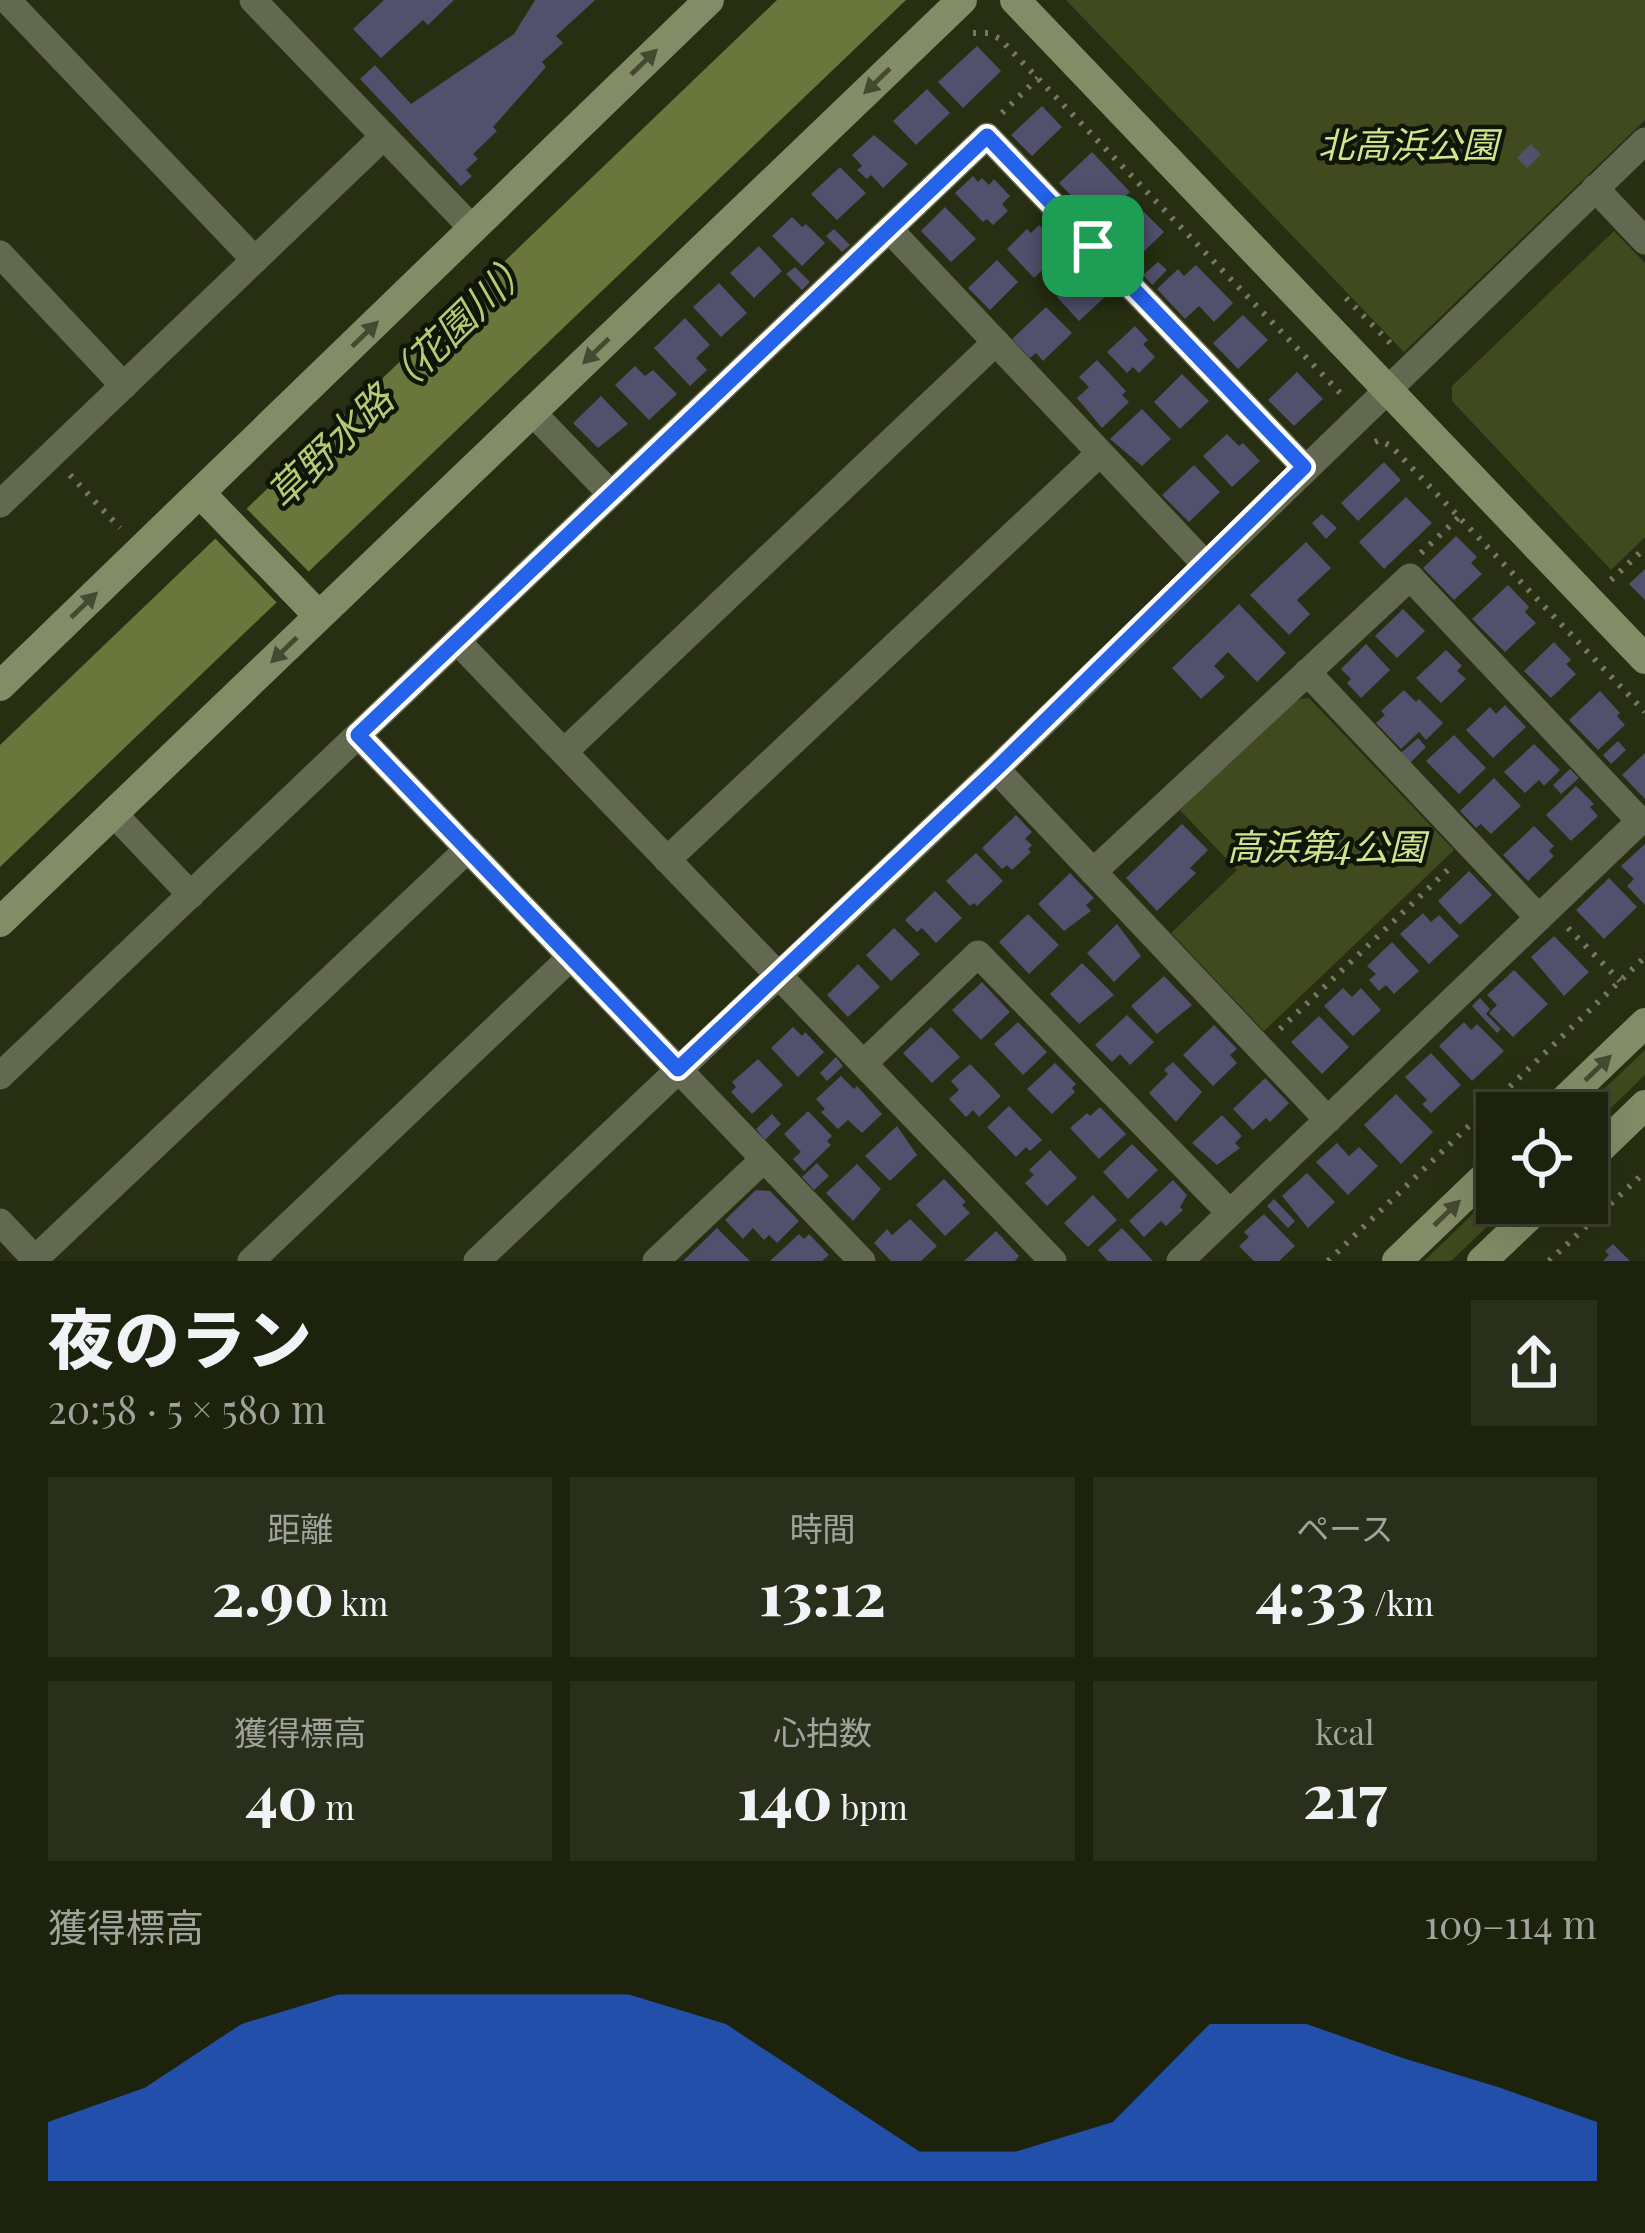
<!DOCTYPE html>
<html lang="ja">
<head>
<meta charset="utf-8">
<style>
	body { margin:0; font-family:"Playfair Display","Noto Sans JP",serif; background:#2a2f1b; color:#f1f3f6; height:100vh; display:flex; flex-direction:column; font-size:45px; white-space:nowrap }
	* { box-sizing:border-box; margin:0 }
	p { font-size:39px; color:#a0a49d }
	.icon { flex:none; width:66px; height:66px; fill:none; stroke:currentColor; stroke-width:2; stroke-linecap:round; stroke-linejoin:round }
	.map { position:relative; height:1261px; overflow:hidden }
	.side { display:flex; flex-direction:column; background:#1d220d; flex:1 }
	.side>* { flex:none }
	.controls { position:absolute; left:1476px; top:1092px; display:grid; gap:24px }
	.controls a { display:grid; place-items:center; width:132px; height:132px; border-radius:0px; background:#1d220d; box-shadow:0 12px 48px #0002,0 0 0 3px #3b3f2e; font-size:60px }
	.pin { position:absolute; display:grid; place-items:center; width:102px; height:102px; color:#fff; margin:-51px; border-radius:24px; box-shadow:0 6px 18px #0006 }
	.round { display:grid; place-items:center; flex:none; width:126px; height:126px; border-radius:0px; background:#2a2f1b }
	.summary { display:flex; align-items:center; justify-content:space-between; height:204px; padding:0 48px }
	h1 { font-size:66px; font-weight:800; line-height:90px }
	.figures { display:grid; grid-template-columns:repeat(3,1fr); gap:18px; height:204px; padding:12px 48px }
	.figures div { display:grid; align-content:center; border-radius:0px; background:#2a2f1b; text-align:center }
	.figures b { font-size:60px; font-weight:800 }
	.figures small { font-size:33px; font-weight:400 }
	.figures p { font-size:33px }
	.chart { height:336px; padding:24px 48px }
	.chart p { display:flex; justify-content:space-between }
	.chart svg { width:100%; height:216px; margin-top:12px; fill:#2563eb; opacity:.7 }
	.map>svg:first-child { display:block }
	.green { fill:#414a1e }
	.water { fill:#6a763c }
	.pier { fill:#272e11 }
	.building { fill:#52506d }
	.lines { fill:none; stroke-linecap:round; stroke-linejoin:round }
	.path { stroke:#747961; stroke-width:6; stroke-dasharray:3 9; stroke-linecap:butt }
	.street { stroke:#636951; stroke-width:27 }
	.secondary { stroke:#838c66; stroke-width:30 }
	.oneway { fill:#444a32 }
	.route-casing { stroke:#fff; stroke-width:24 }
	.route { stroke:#2563eb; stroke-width:15 }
	.labels { text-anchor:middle; stroke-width:9; stroke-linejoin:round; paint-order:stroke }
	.park-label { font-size:36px; font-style:italic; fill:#d1e58d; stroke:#111408 }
	.water-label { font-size:39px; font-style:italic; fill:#b6c973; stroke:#111408 }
</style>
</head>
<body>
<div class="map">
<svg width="1645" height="1261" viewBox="0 0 1645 1261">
	<rect width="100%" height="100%" fill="#272e11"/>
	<path class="green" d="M 1066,0 L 1645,0 L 1645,120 L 1404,352 Z
		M 1614,231 L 1645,263 L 1645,537 L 1611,570 L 1452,401 L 1452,386 Z
		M 1309,698 L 1454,850 L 1264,1031 L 1171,933 L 1237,870 L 1180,810 L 1293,700 Z
		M 1645,1050 L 1645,1075 L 1587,1131 L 1587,1113 L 1579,1113 Z
		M 1497,1191 L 1497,1203 L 1512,1203 L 1451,1261 L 1424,1261 Z"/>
	<path class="water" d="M 777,0 L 906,0 L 0,867 L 0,745 Z"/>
	<path class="pier" d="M 242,504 L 313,576 L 281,607 L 211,534 Z"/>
	<path class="building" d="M 384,0 L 454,0 L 428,25 L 423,20 L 381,58 L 353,29 Z
		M 535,0 L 595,0 L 556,36 L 563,43 L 542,62 L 546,67 L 493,127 L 497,131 L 473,154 L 478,159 L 466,170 L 472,176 L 461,186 L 360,79 L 375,65 L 411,104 L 514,34 Z
		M 977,46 L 1001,71 L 963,108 L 938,82 Z
		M 927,89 L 950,113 L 916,145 L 893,121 Z
		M 1042,106 L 1062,127 L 1032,156 L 1011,135 Z
		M 874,135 L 908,164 L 883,188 L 871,175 L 867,179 L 857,170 L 862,166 L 852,155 Z
		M 1531,144 L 1541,154 L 1527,168 L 1517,158 Z
		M 1092,152 L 1130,192 L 1116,205 L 1108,197 L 1090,215 L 1059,183 Z
		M 840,167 L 866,193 L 837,220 L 811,194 Z
		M 973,176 L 978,182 L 982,178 L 989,185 L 994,179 L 1010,196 L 1002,204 L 1008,211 L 993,225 L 987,219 L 983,222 L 955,193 Z
		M 945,207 L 976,239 L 951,262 L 921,231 Z
		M 1140,208 L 1164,232 L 1133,262 L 1109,238 Z
		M 792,217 L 802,227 L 806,224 L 825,243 L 802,266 L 772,236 Z
		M 1039,225 L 1063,250 L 1034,278 L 1007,249 L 1027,229 L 1031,233 Z
		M 834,229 L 850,245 L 842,252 L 826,236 Z
		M 759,246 L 782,271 L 754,298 L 730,273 Z
		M 997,260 L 1018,282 L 990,310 L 968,288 Z
		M 1158,262 L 1167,270 L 1152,285 L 1143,275 Z
		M 1196,265 L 1233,303 L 1214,322 L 1199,306 L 1185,319 L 1157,289 L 1178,269 L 1184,276 Z
		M 795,267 L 810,282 L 802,290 L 786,274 Z
		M 1084,271 L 1107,295 L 1079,321 L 1057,297 Z
		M 719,283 L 747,313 L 721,337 L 693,307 Z
		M 1046,307 L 1072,333 L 1043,361 L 1036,353 L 1030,358 L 1012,339 Z
		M 1243,315 L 1268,340 L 1238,369 L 1213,343 Z
		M 685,318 L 710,345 L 696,358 L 707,370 L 690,386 L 654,348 Z
		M 1135,326 L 1148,340 L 1143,344 L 1155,357 L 1139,373 L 1133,367 L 1127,373 L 1107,352 Z
		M 1097,360 L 1126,391 L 1122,395 L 1129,402 L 1102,428 L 1077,398 L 1089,387 L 1079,377 Z
		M 635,366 L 645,376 L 653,370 L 677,394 L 649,420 L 615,385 Z
		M 1297,372 L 1323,399 L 1294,426 L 1268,400 Z
		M 1182,374 L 1209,401 L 1180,429 L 1154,402 Z
		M 601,396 L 628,424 L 598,448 L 573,423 Z
		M 1142,409 L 1171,439 L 1142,466 L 1110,439 Z
		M 1227,434 L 1239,446 L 1243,443 L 1260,461 L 1232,487 L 1203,456 Z
		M 1384,462 L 1401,480 L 1358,521 L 1341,503 Z
		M 1194,465 L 1220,492 L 1189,522 L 1162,495 Z
		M 1406,497 L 1432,523 L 1384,569 L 1359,542 Z
		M 1322,514 L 1337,528 L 1326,539 L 1312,523 Z
		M 1456,536 L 1477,557 L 1471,563 L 1482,574 L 1454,600 L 1423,568 Z
		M 1306,542 L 1331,568 L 1297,600 L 1310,614 L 1289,635 L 1250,595 Z
		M 1645,569 L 1645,600 L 1629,584 Z
		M 1508,585 L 1529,607 L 1525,612 L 1536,623 L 1505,652 L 1472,619 Z
		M 1239,604 L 1286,653 L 1257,682 L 1228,652 L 1214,666 L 1225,677 L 1201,699 L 1172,668 Z
		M 1403,609 L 1425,631 L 1397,658 L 1375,636 Z
		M 1554,642 L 1571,660 L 1566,664 L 1576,674 L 1551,698 L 1524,671 Z
		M 1366,644 L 1390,670 L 1361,698 L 1347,683 L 1351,679 L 1341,669 Z
		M 1446,650 L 1462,666 L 1457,671 L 1466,679 L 1441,703 L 1416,678 Z
		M 1404,690 L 1416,702 L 1419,699 L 1443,723 L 1426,740 L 1419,732 L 1401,749 L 1376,723 L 1385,715 L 1381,711 Z
		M 1600,691 L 1620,713 L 1617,716 L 1625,725 L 1598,750 L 1569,720 Z
		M 1505,705 L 1526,727 L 1493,758 L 1466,730 L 1490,707 L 1496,714 Z
		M 1454,735 L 1486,768 L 1459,794 L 1426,761 Z
		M 1418,738 L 1426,747 L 1410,763 L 1401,753 Z
		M 1618,741 L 1626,750 L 1611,764 L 1603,755 Z
		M 1534,744 L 1560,770 L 1544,786 L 1539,780 L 1525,793 L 1504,772 Z
		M 1645,753 L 1645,799 L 1622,775 Z
		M 1570,769 L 1579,778 L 1561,794 L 1553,785 Z
		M 1494,778 L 1521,806 L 1491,834 L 1481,824 L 1476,828 L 1460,811 Z
		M 1576,786 L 1594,804 L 1590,807 L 1598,816 L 1571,841 L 1546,815 Z
		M 1016,815 L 1032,832 L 1025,839 L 1032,845 L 1028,849 L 1031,852 L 1012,870 L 1007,865 L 1002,869 L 982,848 Z
		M 1182,824 L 1208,850 L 1190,868 L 1196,873 L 1157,911 L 1126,878 Z
		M 1534,826 L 1554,846 L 1549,851 L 1554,856 L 1528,881 L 1503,855 Z
		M 1645,844 L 1645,905 L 1627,886 L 1634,879 L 1621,866 Z
		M 976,853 L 1003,881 L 977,906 L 974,903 L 970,906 L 946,881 Z
		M 1469,871 L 1492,895 L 1460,925 L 1438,901 Z
		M 1070,873 L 1094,898 L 1086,905 L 1091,911 L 1064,931 L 1038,904 Z
		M 1609,878 L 1637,907 L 1604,939 L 1576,910 Z
		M 935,891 L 962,918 L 936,943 L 922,928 L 917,932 L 905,920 Z
		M 1423,913 L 1431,922 L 1439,915 L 1459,936 L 1429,964 L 1400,934 Z
		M 1028,914 L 1059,945 L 1029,974 L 999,942 Z
		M 1117,924 L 1141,956 L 1114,982 L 1087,953 Z
		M 894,928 L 920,954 L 891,981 L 866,955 Z
		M 1554,936 L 1589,972 L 1564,996 L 1531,957 Z
		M 1392,942 L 1419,971 L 1394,994 L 1386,985 L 1379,991 L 1369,980 L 1376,974 L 1367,966 Z
		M 1082,963 L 1114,995 L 1079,1024 L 1050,994 Z
		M 858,964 L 880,987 L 848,1017 L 827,995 Z
		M 1514,970 L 1548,1004 L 1513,1037 L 1489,1013 L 1497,1005 L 1487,995 Z
		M 1164,976 L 1192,1005 L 1157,1034 L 1131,1006 Z
		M 982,982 L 1010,1012 L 981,1040 L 952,1010 Z
		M 1343,988 L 1352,997 L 1361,988 L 1381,1010 L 1353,1036 L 1324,1006 Z
		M 1480,998 L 1490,1009 L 1486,1014 L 1501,1029 L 1497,1033 L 1472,1006 Z
		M 1127,1015 L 1154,1042 L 1130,1065 L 1120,1054 L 1112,1062 L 1095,1045 Z
		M 1319,1016 L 1349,1047 L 1322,1074 L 1291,1042 Z
		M 1018,1022 L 1047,1052 L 1023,1075 L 994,1044 Z
		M 1464,1022 L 1471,1030 L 1477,1024 L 1504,1051 L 1472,1081 L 1439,1046 Z
		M 1214,1025 L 1237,1049 L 1230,1055 L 1237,1063 L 1213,1086 L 1183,1055 Z
		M 793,1027 L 802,1036 L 805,1032 L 824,1052 L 798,1077 L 771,1048 Z
		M 931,1027 L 960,1057 L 932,1083 L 903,1053 Z
		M 1431,1053 L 1461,1085 L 1431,1113 L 1422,1104 L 1427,1100 L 1405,1077 Z
		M 836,1057 L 843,1066 L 827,1081 L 820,1073 Z
		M 758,1059 L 783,1085 L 752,1114 L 731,1092 L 736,1087 L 732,1082 Z
		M 1173,1062 L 1202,1092 L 1176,1122 L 1149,1093 L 1168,1074 L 1164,1070 Z
		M 1055,1063 L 1076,1084 L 1072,1088 L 1075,1092 L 1052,1114 L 1027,1089 Z
		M 970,1064 L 1001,1096 L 979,1117 L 973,1110 L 966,1117 L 949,1099 L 959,1090 L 951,1081 Z
		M 841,1076 L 854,1089 L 857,1086 L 882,1114 L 862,1133 L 848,1120 L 838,1129 L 821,1112 L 825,1109 L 816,1099 Z
		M 1265,1078 L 1289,1103 L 1270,1122 L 1266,1118 L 1253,1130 L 1233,1109 Z
		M 1396,1094 L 1433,1132 L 1401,1164 L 1364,1125 Z
		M 1009,1106 L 1042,1140 L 1030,1151 L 1026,1147 L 1016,1157 L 987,1127 Z
		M 1100,1107 L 1126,1134 L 1099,1159 L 1070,1128 L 1087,1113 L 1090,1116 Z
		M 808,1111 L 832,1136 L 827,1141 L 831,1145 L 804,1171 L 793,1159 L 801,1152 L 784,1134 Z
		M 772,1114 L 781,1124 L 765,1140 L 756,1129 Z
		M 1222,1115 L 1242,1136 L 1235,1143 L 1240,1148 L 1217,1165 L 1192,1143 Z
		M 897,1126 L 917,1155 L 890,1181 L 865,1156 Z
		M 1337,1143 L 1349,1156 L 1359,1147 L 1378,1166 L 1348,1195 L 1316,1162 Z
		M 1132,1144 L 1158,1170 L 1128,1199 L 1103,1172 Z
		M 1050,1150 L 1077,1178 L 1047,1206 L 1025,1183 L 1034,1175 L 1029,1170 Z
		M 817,1163 L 829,1176 L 814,1190 L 802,1177 Z
		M 857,1164 L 881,1189 L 853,1221 L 826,1193 Z
		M 1307,1173 L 1335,1202 L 1308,1228 L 1282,1196 Z
		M 944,1179 L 966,1202 L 962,1205 L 970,1213 L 945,1236 L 916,1205 Z
		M 1173,1180 L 1187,1195 L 1180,1207 L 1183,1210 L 1166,1226 L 1161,1221 L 1144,1237 L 1129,1221 Z
		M 756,1190 L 770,1191 L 799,1221 L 777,1243 L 769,1235 L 764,1240 L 753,1228 L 743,1239 L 725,1220 Z
		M 1093,1195 L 1117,1220 L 1088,1247 L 1064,1223 Z
		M 1274,1199 L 1295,1221 L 1288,1228 L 1267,1206 Z
		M 1264,1214 L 1295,1246 L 1279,1261 L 1254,1261 L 1239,1246 L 1249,1237 L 1244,1232 Z
		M 910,1219 L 937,1246 L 921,1261 L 891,1261 L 874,1243 L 887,1229 L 892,1235 Z
		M 717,1228 L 750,1261 L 683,1261 Z
		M 1122,1228 L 1153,1261 L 1108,1261 L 1098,1250 Z
		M 996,1231 L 1019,1256 L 1015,1261 L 964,1261 Z
		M 799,1234 L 804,1239 L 809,1234 L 829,1255 L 822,1261 L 770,1261 Z
		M 1613,1244 L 1630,1261 L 1603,1261 L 1609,1255 L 1605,1251 Z"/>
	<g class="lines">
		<path class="path" d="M 973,33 L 988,33 L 1000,39 L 1345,398
			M 1002,113 L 1038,78
			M 1346,298 L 1396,349
			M 1375,442 L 1379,440 L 1391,446 L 1645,712
			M 70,475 L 120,528
			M 1421,553 L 1459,517
			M 1611,580 L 1645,548
			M 1568,928 L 1620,981
			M 1280,1029 L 1453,865
			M 1328,1261 L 1645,957
			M 1549,1261 L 1645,1172"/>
		<path class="street" d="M 7,0 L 255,260
			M 253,0 L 473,229
			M 1595,188 L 1645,241
			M 889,229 L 1205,564
			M 0,254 L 124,386
			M 532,412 L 611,494
			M 0,504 L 383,137
			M 457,641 L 1053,1261
			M 1307,672 L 1539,918
			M 358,735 L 862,1261
			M 564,752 L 996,342
			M 996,769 L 1328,1120
			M 113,813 L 191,895
			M 667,860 L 1100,453
			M 1093,872 L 1410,577 L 1640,821 L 1180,1261
			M 864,1063 L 978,954 L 1230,1213
			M 0,1076 L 987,136 L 1304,467
			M 0,1222 L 37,1261
			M 35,1259 L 468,849
			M 251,1261 L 571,957
			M 477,1261 L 996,769 L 1645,141
			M 656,1261 L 764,1159"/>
		<path class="secondary" d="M 1015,0 L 1645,659
			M 201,494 L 319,616
			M 0,686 L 709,0
			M 0,922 L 962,0
			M 1551,1113 L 1645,1023
			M 1587,1161 L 1645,1105
			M 1397,1261 L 1497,1165
			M 1482,1261 L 1543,1203"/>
	</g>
	<defs><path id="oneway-solid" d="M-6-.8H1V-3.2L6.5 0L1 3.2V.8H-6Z" transform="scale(3)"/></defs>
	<g class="oneway">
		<use href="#oneway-solid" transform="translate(644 62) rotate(-44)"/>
		<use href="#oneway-solid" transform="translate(877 81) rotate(136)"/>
		<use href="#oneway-solid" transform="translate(365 334) rotate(-44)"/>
		<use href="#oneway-solid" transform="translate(596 351) rotate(136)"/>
		<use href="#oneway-solid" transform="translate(84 605) rotate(-44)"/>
		<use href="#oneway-solid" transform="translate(284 650) rotate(136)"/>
		<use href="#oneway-solid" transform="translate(1598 1068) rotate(-44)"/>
		<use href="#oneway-solid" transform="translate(1447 1213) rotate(-44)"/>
	</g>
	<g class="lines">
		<defs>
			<path id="route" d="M 987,136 L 1304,467 L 996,769 L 678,1069 L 358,735 Z"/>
		</defs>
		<use href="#route" class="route-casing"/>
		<use href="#route" class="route"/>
	</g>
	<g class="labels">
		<g class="park-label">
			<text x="1408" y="158">北高浜公園</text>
			<text x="1326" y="860">高浜第4公園</text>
		</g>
		<g class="water-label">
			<text transform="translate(400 379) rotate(-44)" y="14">草野水路（花園川）</text>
		</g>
	</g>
</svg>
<div class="controls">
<a><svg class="icon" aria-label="locate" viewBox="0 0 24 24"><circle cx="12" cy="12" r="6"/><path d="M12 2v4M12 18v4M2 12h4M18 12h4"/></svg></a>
</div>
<div class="pin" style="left:1093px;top:246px;background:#1e9e55"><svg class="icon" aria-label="arrive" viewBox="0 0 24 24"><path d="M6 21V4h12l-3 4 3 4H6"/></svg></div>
</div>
<section class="side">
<div class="summary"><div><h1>夜のラン</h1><p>20:58 · 5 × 580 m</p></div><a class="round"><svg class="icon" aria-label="share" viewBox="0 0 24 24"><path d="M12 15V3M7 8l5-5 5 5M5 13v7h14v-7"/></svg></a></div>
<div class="figures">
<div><p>距離</p><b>2.90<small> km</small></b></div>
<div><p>時間</p><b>13:12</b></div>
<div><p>ペース</p><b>4:33<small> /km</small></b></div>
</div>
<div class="figures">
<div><p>獲得標高</p><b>40<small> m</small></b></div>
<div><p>心拍数</p><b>140<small> bpm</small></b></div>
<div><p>kcal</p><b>217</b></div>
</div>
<div class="chart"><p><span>獲得標高</span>109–114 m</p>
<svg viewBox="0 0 160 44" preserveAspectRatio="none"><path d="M0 44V32L10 25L20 12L30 6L40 6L50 6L60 6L70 12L80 25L90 38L100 38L110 32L120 12L130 12L140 19L150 25L160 32V44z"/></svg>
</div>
</section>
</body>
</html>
